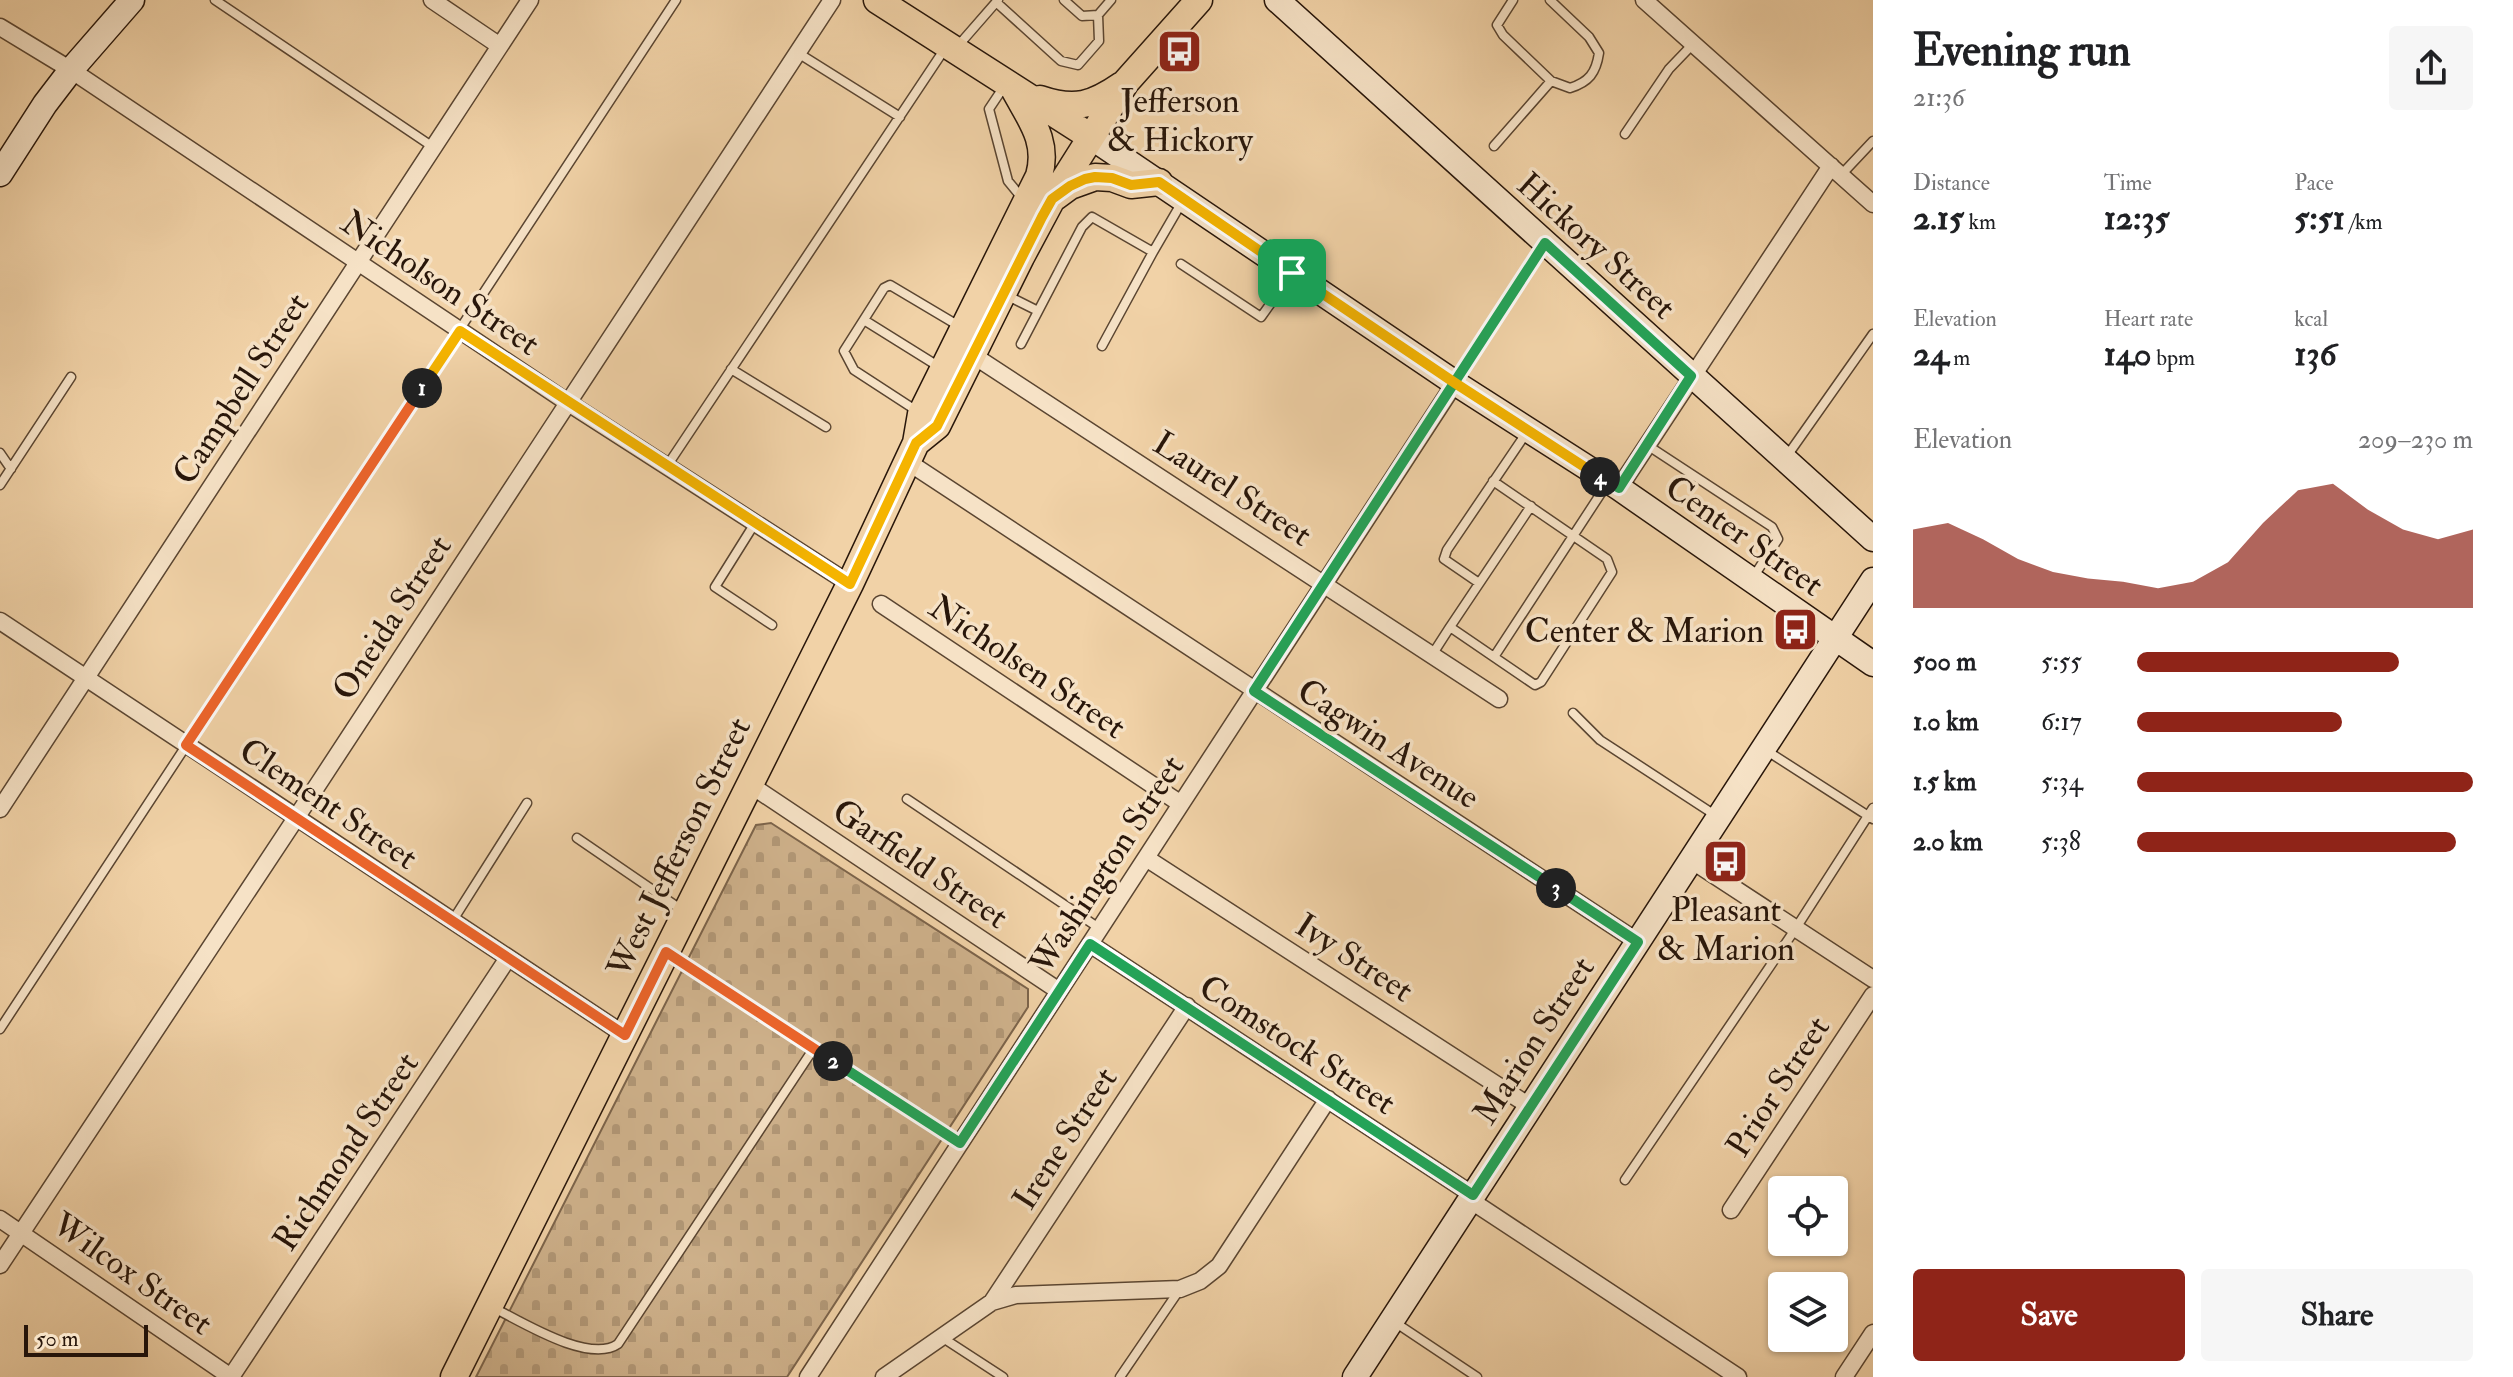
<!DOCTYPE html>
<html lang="en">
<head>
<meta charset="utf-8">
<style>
	body { margin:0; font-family:"IM FELL Double Pica",serif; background:#f6f6f6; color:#202124; height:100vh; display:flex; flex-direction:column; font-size:30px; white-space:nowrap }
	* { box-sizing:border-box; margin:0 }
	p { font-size:26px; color:#757577 }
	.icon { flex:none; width:44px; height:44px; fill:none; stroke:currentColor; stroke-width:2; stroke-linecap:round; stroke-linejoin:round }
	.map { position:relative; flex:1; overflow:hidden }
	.side { display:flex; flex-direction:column; background:#fff; width:640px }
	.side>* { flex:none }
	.buttons { position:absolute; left:1768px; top:1176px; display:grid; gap:16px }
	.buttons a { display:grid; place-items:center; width:80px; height:80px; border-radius:8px; background:#fff; box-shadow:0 2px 6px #0004; font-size:40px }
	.scale { position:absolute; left:24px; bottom:20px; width:124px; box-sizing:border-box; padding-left:8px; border:4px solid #28160a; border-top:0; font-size:22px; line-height:28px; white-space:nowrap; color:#28160a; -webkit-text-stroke:6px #f6e2c6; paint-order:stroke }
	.pin { position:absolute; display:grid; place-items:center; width:68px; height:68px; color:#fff; margin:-34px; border-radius:16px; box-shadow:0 4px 12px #0006 }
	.km { position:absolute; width:40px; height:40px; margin:-20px; border-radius:50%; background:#222; color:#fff; font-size:22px; line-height:40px; text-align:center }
	.round { display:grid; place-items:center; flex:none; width:84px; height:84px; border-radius:8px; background:#f6f6f6 }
	.overview { display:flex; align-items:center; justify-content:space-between; height:136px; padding:0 40px }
	h1 { font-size:44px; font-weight:800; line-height:60px }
	.stats { display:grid; grid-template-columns:repeat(3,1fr); gap:12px; height:136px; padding:8px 40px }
	.stats div { display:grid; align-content:center }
	.stats b { font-size:34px; font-weight:800 }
	.stats small { font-size:22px; font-weight:400 }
	.stats p { font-size:22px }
	.chart { height:224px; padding:16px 40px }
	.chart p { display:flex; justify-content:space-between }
	.chart svg { width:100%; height:144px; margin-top:8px; fill:#8f2418; opacity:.7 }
	.cta { display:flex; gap:16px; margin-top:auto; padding:16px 40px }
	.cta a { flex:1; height:92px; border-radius:8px; background:#8f2418; color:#fff; font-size:32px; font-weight:800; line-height:92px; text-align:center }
	.cta a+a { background:#f6f6f6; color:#202124 }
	ul { padding:0 40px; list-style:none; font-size:26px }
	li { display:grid; grid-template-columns:128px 96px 1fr; align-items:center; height:60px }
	li i { height:20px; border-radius:10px; background:#8f2418 }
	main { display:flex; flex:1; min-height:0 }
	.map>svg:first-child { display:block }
	.cemetery { fill:url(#cemetery-stones); stroke:#7c644b; stroke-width:2 }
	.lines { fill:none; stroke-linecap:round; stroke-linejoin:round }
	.lane-casing { stroke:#5a4531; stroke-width:11 }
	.street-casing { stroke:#5a4531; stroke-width:19 }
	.secondary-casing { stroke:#28160a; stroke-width:27 }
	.primary-casing { stroke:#28160a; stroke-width:29 }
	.lane { stroke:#f6e2c6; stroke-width:8 }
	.street { stroke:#f6e2c6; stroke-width:16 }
	.secondary { stroke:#f6e2c6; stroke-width:24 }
	.primary { stroke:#f1d2a7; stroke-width:26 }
	.split-1-casing { stroke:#fff; stroke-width:16 }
	.split-2-casing { stroke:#fff; stroke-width:16 }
	.split-3-casing { stroke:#fff; stroke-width:16 }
	.split-4-casing { stroke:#fff; stroke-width:16 }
	.split-5-casing { stroke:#fff; stroke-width:16 }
	.split-1 { stroke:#f5b400; stroke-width:10 }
	.split-2 { stroke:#f0652b; stroke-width:10 }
	.split-3 { stroke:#22a559; stroke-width:10 }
	.split-4 { stroke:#22a559; stroke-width:10 }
	.split-5 { stroke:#f5b400; stroke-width:10 }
	.labels { text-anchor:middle; stroke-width:7; stroke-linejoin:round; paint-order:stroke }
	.poi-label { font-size:34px; fill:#28160a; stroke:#f6e2c6 }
	.street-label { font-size:34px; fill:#28160a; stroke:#f6e2c6 }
</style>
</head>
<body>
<main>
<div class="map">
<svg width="1873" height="1377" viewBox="0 0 1873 1377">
	<defs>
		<pattern id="cemetery-stones" width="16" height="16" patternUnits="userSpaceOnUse" patternTransform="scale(2)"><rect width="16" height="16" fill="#cfb28c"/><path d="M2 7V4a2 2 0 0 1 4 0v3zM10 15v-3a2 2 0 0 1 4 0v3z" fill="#b29877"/></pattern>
	</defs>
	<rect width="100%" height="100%" fill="#f1d2a7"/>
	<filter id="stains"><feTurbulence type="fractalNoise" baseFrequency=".0025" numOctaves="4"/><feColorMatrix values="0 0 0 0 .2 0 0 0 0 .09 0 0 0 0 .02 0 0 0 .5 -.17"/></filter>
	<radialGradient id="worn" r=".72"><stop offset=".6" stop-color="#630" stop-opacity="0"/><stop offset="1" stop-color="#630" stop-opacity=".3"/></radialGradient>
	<path class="cemetery" d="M 771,823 L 1028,989 L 1028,1007 L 787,1377 L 476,1377 L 756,825 Z"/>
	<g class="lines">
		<defs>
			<path id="lane" d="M 215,0 L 433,147
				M 1064,0 L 1082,16 L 1098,15 L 1111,0
				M 1550,0 L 1589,37 L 1599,53 C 1596,73 1589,82 1570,88 L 1551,81
				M 996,2 L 1061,61 L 1078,65 L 1099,41 L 1098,15
				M 957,47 L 998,0
				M 798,53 L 900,117
				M 1003,88 L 989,109 L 1008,181 L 1022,198
				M 1625,134 L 1669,69 L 1693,44
				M 1494,146 L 1551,81 L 1503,35 L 1497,25 L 1513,0
				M 1841,175 L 1873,141
				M 1181,264 L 1261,317 L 1291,275
				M 1008,296 L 1038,311
				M 864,320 L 941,368
				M 1021,344 L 1082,227 L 1092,217 L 1153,252 L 1182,202
				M 1102,346 L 1153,252
				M 731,369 L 826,427
				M 1455,382 L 1544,246
				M 917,411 L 854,370 L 844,351 L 884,288 L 890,285 L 959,326
				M 1647,445 L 1772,527 L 1778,539 L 1754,576
				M 0,453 L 11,469
				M 1787,456 L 1873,334
				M 667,466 L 944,50
				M 1493,481 L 1607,559 L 1612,572 L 1541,682 L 1535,685 L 1450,627 L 1531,506
				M 0,485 L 71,377
				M 755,523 L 715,587 L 772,625
				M 1479,583 L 1444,559 L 1447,550 L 1527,432
				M 1432,655 L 1450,627
				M 1494,657 L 1607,484
				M 1573,713 L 1600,740 L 1718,817
				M 1764,749 L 1873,819
				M 907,799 L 1099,928
				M 577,838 L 682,910
				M 453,920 L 527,803
				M 671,954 L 960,1143
				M 0,1029 L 676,0
				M 1625,1180 L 1796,928 L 1873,808
				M 494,1308 C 522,1322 589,1364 618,1344 L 814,1048
				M 1396,1323 L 1477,1377
				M 943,1338 L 1003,1377
				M 1120,1377 L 1180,1289"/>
			<path id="street" d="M 432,0 L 500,46
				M 1644,0 L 1873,204
				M 0,27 L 71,70 L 567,402 L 850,584
				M 965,350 L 1499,699
				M 908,462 L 1638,942
				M 1619,488 L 1831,166
				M 881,604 L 1181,804
				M 0,621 L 625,1035
				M 749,784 L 1059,991
				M 0,809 L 530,0
				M 1146,858 L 1531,1107
				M 1691,860 L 1873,979
				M 1090,944 L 1473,1195
				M 1470,1200 L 1738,1377
				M 1731,1210 L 1873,995
				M 0,1219 L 231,1377 L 508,958
				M 0,1265 L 296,818 L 832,0
				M 992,1302 L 1187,1006
				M 808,1377 L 1455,383
				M 884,1377 L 992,1302 L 1016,1295 L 1180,1289 L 1200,1281 L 1219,1266 L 1328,1099
				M 1844,1377 L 1873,1333"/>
			<path id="secondary" d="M 1277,0 L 1873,539
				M 1091,137 L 1455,383 L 1619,488 L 1873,664
				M 0,174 L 45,104 L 71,70 L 132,0
				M 1355,1377 L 1873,580"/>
			<path id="primary" d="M 877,0 L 1091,137
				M 1040,99 C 1075,111 1093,105 1122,85
				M 1055,197 L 1070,186 L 1095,177 L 1112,178 L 1131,185 L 1159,182
				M 916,443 L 921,414 L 1039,176 C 1049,141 1030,119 1014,89
				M 454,1377 L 850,584 L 916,443 L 937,426 L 1021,257 L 1052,199 L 1126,82 L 1199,0"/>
		</defs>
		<use href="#lane" class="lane-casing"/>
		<use href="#street" class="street-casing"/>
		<use href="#secondary" class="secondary-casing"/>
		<use href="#primary" class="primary-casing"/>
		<use href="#lane" class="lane"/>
		<use href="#street" class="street"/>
		<use href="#secondary" class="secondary"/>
		<use href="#primary" class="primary"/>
	</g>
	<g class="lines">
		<defs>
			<path id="split-1" d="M 422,388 L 460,331 L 850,584 L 916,443 L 937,426 L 1042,217 L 1052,199 L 1070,186 L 1085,179 L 1095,177 L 1112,178 L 1131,185 L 1159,182 L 1292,273"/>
			<path id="split-2" d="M 422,388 L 186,745 L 625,1035 L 666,952 L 833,1061"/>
			<path id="split-3" d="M 833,1061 L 960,1143 L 1090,944 L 1473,1195 L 1638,942 L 1556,888"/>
			<path id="split-4" d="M 1556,888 L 1254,691 L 1545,243 L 1691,376 L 1619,488 L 1600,477"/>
			<path id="split-5" d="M 1292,273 L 1455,383 L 1600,477"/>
		</defs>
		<use href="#split-1" class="split-1-casing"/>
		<use href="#split-2" class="split-2-casing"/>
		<use href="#split-3" class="split-3-casing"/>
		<use href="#split-4" class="split-4-casing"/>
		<use href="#split-5" class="split-5-casing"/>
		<use href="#split-1" class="split-1"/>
		<use href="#split-2" class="split-2"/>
		<use href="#split-3" class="split-3"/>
		<use href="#split-4" class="split-4"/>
		<use href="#split-5" class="split-5"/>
	</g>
	<defs>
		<symbol id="bus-square" viewBox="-11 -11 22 22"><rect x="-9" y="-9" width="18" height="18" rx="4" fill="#8f2418" stroke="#f6e2c6"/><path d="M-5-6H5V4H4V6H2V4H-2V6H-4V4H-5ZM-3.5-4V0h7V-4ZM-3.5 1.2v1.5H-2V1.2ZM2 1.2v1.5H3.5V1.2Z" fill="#fff"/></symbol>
	</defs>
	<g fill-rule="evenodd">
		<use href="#bus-square" x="1154" y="26" width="51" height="51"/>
		<use href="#bus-square" x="1770" y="604" width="51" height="51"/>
		<use href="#bus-square" x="1700" y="836" width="51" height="51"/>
	</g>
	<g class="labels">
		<g class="poi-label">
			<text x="1180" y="112">Jefferson<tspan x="1180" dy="39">&amp; Hickory</tspan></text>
			<text x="1764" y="642" text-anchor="end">Center &amp; Marion</text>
			<text x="1726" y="921">Pleasant<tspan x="1726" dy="39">&amp; Marion</tspan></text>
		</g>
		<g class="street-label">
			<text transform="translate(1597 245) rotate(42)" y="12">Hickory Street</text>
			<text transform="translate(441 282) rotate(34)" y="12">Nicholson Street</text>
			<text transform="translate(240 388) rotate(-57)" y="12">Campbell Street</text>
			<text transform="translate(1233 488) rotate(33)" y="12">Laurel Street</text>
			<text transform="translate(1745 535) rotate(35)" y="12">Center Street</text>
			<text transform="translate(391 617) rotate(-57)" y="12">Oneida Street</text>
			<text transform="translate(1028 666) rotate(34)" y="12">Nicholsen Street</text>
			<text transform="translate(1389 743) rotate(33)" y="12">Cagwin Avenue</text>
			<text transform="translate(329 803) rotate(34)" y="12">Clement Street</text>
			<text transform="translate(678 847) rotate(-64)" y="12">West Jefferson Street</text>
			<text transform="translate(921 863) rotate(34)" y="12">Garfield Street</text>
			<text transform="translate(1106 864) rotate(-57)" y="12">Washington Street</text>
			<text transform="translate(1355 957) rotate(33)" y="12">Ivy Street</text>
			<text transform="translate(1533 1040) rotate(-57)" y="12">Marion Street</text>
			<text transform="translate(1298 1044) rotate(33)" y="12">Comstock Street</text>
			<text transform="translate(1777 1086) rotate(-57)" y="12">Prior Street</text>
			<text transform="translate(1064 1138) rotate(-57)" y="12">Irene Street</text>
			<text transform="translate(345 1151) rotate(-56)" y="12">Richmond Street</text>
			<text transform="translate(133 1273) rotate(35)" y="12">Wilcox Street</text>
		</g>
	</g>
	<rect width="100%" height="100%" filter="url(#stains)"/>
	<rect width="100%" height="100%" fill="url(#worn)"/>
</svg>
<div class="buttons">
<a><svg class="icon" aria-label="locate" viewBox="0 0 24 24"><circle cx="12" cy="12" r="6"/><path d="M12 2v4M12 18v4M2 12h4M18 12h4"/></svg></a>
<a><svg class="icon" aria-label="layers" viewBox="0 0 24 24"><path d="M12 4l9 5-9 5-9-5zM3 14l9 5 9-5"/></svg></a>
</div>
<div class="scale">50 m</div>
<div class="pin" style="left:1292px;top:273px;background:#1e9e55"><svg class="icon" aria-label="arrive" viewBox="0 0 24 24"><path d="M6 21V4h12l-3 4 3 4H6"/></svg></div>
<b class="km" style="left:422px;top:388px">1</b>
<b class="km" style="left:833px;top:1061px">2</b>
<b class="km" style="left:1556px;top:888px">3</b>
<b class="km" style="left:1600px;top:477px">4</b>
</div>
<section class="side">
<div class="overview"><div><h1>Evening run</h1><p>21:36</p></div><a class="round"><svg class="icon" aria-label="share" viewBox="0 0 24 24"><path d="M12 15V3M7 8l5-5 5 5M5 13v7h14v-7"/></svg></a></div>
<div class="stats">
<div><p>Distance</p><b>2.15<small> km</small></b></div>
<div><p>Time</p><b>12:35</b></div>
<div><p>Pace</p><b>5:51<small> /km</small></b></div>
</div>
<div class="stats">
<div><p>Elevation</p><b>24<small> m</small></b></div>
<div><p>Heart rate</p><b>140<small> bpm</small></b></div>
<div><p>kcal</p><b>136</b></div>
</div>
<div class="chart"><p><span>Elevation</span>209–230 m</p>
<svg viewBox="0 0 160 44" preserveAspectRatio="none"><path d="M0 44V20L10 18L20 23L30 29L40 33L50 35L60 36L70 38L80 36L90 30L100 18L110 8L120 6L130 14L140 20L150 23L160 20V44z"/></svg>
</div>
<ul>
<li><b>500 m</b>5:55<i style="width:78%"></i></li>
<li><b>1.0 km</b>6:17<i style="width:61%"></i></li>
<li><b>1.5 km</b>5:34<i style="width:100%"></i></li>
<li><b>2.0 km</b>5:38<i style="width:95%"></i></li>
</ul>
<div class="cta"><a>Save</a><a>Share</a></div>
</section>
</main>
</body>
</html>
